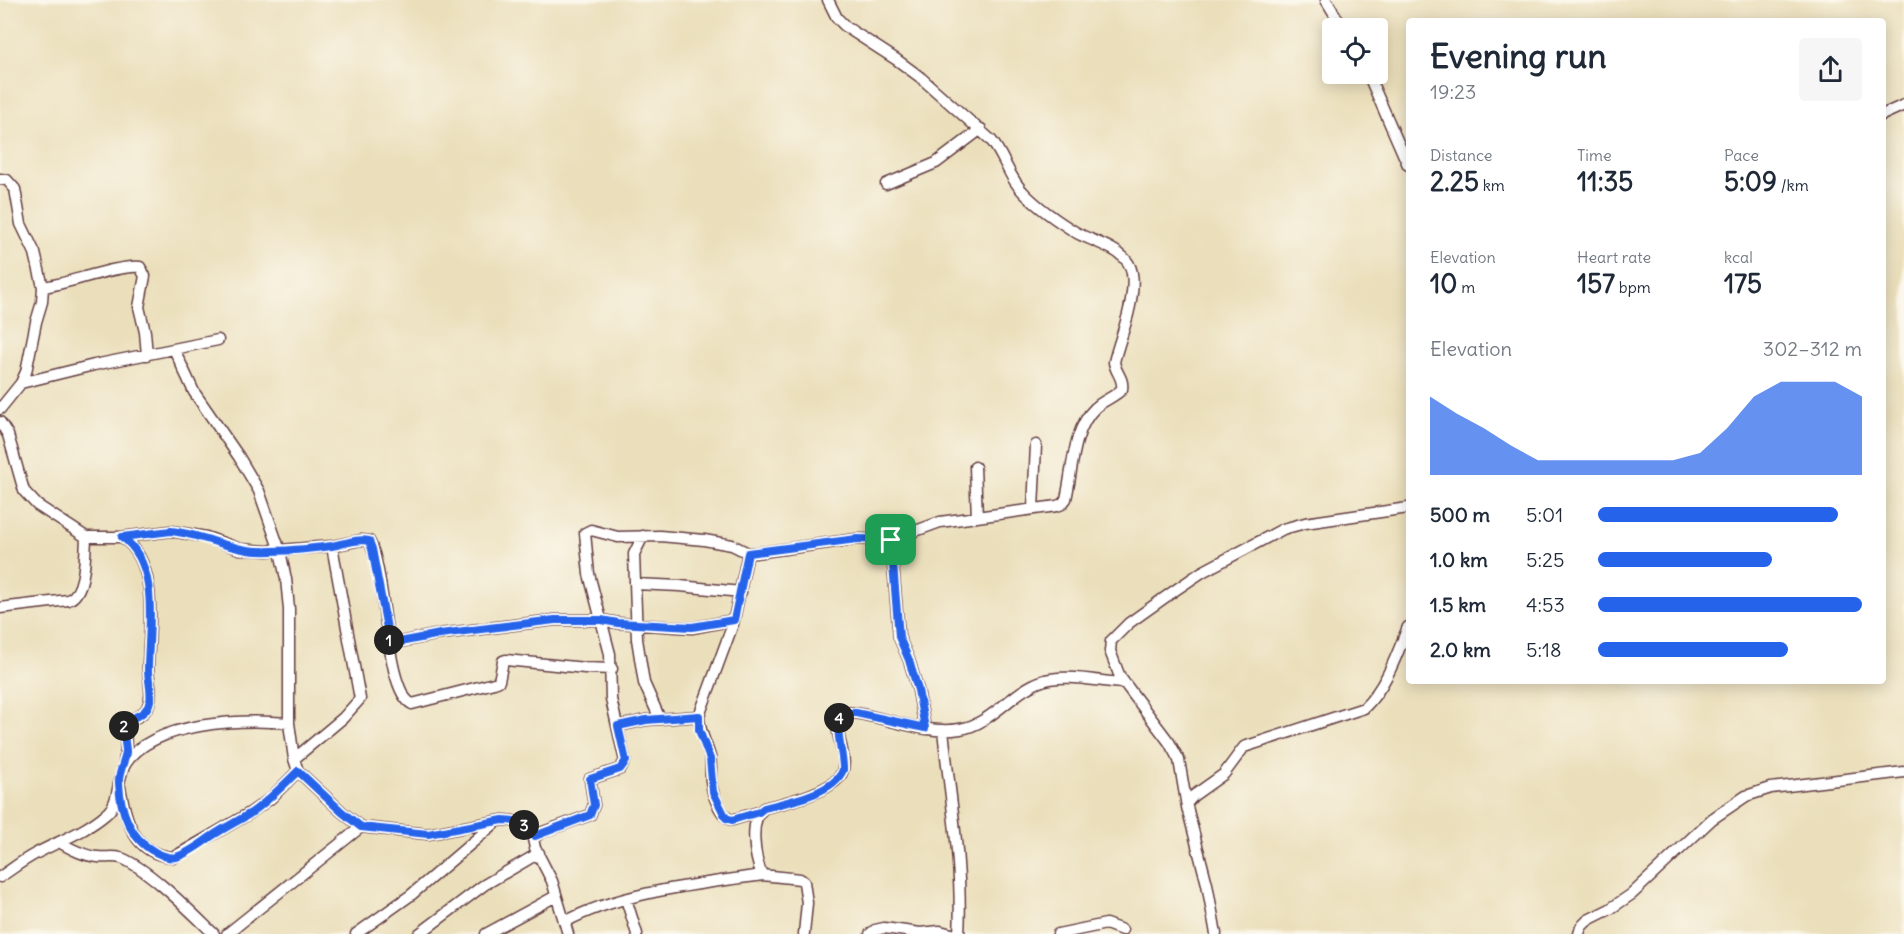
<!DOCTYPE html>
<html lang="en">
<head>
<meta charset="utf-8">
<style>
	body { margin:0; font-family:Delius,sans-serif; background:#f6f6f7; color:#1f2937; height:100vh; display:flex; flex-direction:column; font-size:22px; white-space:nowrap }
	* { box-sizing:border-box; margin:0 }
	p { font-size:20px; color:#747a83 }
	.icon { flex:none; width:33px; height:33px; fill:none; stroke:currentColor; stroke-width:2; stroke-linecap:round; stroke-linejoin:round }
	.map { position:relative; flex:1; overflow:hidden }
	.side { position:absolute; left:1406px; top:18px; width:480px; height:666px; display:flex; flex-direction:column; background:#fff; border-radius:6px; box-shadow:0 3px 15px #0003 }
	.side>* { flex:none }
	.tools { position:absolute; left:1322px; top:18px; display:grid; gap:12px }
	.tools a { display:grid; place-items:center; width:66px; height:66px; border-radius:6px; background:#fff; box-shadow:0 3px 15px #0003; font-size:30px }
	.pin { position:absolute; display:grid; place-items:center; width:51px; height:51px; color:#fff; margin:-26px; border-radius:12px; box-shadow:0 3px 9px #0006 }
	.km { position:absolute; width:30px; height:30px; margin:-15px; border-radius:50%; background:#222; color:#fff; font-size:16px; line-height:30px; text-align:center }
	.round { display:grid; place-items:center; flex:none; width:63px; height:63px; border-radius:6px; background:#f6f6f7 }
	.summary { display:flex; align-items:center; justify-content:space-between; height:102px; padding:0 24px }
	h1 { font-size:33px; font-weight:700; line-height:45px }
	.figures { display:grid; grid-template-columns:repeat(3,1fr); gap:9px; height:102px; padding:6px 24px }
	.figures div { display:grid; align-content:center }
	.figures b { font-size:26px; font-weight:700 }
	.figures small { font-size:16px; font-weight:400 }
	.figures p { font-size:16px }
	.chart { height:168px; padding:12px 24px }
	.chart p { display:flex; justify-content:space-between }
	.chart svg { width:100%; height:108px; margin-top:6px; fill:#2563eb; opacity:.7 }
	ul { padding:0 24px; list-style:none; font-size:20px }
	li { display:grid; grid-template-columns:96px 72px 1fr; align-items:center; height:45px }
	li i { height:15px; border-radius:8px; background:#2563eb }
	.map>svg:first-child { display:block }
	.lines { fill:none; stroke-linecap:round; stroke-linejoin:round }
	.minor-casing { stroke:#623c41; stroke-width:13 }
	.minor { stroke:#fff; stroke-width:10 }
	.route-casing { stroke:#fff; stroke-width:12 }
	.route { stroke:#2563eb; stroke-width:8 }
</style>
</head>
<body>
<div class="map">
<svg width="1904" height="934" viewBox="0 0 1904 934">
	<rect width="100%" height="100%" fill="#fbf7ec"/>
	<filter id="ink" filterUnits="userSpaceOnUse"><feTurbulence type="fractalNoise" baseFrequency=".0167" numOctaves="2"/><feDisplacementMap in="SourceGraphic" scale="12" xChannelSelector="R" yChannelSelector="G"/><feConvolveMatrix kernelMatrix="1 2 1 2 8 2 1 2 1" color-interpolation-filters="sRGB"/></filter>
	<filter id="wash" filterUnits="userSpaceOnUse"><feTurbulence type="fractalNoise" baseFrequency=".008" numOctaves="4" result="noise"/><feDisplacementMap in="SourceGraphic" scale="24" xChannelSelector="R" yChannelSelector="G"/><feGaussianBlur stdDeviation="1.35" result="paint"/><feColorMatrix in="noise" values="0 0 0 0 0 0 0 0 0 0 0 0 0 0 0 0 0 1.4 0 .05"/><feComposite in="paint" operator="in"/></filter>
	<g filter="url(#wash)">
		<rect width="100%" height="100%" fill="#ebdfbb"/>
	</g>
	<g filter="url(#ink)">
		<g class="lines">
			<defs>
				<path id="minor" d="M 1326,0 L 1343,28
					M 1368,74 L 1408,165
					M 1882,115 L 1904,105
					M 0,179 L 7,180 L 15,189 L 21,224 L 35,253 L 43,287 L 42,302 L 36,322 L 26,372 L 21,383 L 0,409
					M 886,184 L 936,163 L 981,129
					M 43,287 C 67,284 121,264 140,267 L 145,276 L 139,307 L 145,332 L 147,355
					M 174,349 L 194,392 L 239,457 L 259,491 L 280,551 L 286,579 L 289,609 L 289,723 L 294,759 L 298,771 L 342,812 L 361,827 L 428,834 L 503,820 C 519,820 524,825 535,836
					M 21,383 L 94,365 L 218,340
					M 0,422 L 8,435 L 24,491 L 37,505 L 86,537 L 122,537 L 171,531 L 206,537 L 240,549 L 267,551 L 332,546 L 361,540 L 369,541 C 387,573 384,690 412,704 L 494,683 L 499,681 L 503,661 L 506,660 L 585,668 L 612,669
					M 975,467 L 977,517
					M 1033,509 L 1036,445
					M 643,536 L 634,554 L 637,639 L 644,683 L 660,719
					M 122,537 C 160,563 149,627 148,667 C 148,680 154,696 147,708 C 142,717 133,718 125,723 L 126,750 L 124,764
					M 891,540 L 899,637 L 909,660 L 918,690 L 925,728
					M 748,553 L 733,624 L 699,716 C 699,732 706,742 710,757 C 712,765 710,773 711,781 C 712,793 720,817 732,820 L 759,812
					M 635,584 L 680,586 L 741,592
					M 0,608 L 68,600 C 86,594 85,555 86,537
					M 390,644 L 440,634 L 555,620 L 601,620 L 618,623 L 692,628 L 734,620
					M 618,726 L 646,720 L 699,716
					M 943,730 C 950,798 963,865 959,934
					M 294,759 L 343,718 L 360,699 L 332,546
					M 120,787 C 126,819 133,855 174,857 L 250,813 L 271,798 L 298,771
					M 1187,803 L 1193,796 L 1224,774 L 1244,747 L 1364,708 C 1386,687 1397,654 1408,627
					M 59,842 C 71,849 84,856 98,857 C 105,858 113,856 121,858 C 148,868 192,913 214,934
					M 0,877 C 12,869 22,861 35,854 C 59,841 85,832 106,814 C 121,802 116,778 126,763 C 154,721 243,719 289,723
					M 626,899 L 637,934
					M 565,922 C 619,892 700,884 762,875
					M 227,934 L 361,827
					M 356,934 L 411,895 L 494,824
					M 419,934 L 484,885 L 539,853
					M 486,934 L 556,896
					M 568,934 L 552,881 L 535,848 L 533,839 L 540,833 L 590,815 L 594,805 L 590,779 L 620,769 L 625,761 L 611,699 L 610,654 L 589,574 L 585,533 L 591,530 L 618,537 L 660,536 L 704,540 L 732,545 L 748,553 L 755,553 L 857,539 L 891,540 L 940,522 L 1057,506 L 1062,504 L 1066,499 C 1073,470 1072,430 1095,408 C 1103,400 1115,397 1122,389 C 1124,378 1115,372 1114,362 C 1119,341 1128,321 1131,300 C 1133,287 1135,270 1126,260 C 1115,247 1092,241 1077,233 C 1059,222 1040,209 1025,194 C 1009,179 1005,157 991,140 L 920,77 L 897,60 L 846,27 L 837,18 L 828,0
					M 804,934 L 807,903 L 804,882 L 800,879 L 762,875 C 755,858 748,820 764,808 C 784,803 828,793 840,776 C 853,758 827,728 843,713 C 853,711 864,715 874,717 C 901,723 931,734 960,729 C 992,724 1012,691 1042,681 C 1064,673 1100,682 1124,683
					M 870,934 L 875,930 L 884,928 L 920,933 L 940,931 L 952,934
					M 1058,934 L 1106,924 L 1122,930
					M 1216,934 L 1207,884 L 1187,807 L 1179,760 L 1169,742 L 1120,677 L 1110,651 L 1111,641 L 1129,623 L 1174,591 L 1202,572 L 1283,529 L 1305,523 L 1408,508
					M 1579,934 L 1581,927 L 1588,920 L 1610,909 L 1632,894 L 1712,819 L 1746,796 L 1771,788 L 1904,772"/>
			</defs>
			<use href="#minor" class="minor-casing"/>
			<use href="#minor" class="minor"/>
		</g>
	</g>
	<g class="lines" filter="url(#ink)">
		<defs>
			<path id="route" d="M 171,531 C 201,534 230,550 257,551 C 282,552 308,549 332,546 C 344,544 357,538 369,541 L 372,549 L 390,644 L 440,634 L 555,620 L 601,620 L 618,623 L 692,627 L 734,620 L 748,553 L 857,539 L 891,540 L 899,637 L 909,660 L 918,690 L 925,728 L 856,713 L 843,713 C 832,723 844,755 843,770 C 833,794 787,802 764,808 L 759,812 L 732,820 L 726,818 L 713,792 L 710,759 L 699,730 L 699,716 L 646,720 L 618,726 L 626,761 L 620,769 L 590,779 L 594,805 L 590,815 L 535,836 C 524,825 519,820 503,820 L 428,834 L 361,827 L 342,812 L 298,771 C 283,786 268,801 251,813 C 238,821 224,828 212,836 C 202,843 188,854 176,857 C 169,859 161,855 155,852 C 130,839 120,810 119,783 C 118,773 125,762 126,752 C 126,744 122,732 125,725 C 129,715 146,719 150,701 C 152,691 148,680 148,670 C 148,629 161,565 122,537 Z"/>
		</defs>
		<use href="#route" class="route-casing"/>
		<use href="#route" class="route"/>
	</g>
</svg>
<div class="tools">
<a><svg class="icon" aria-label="locate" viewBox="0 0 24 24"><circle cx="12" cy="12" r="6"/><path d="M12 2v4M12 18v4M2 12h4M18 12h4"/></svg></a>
</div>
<div class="pin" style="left:891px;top:540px;background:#1e9e55"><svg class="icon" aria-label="arrive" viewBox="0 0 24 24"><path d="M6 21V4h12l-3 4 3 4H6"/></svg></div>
<b class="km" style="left:389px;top:640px">1</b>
<b class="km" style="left:124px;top:726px">2</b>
<b class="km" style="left:524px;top:825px">3</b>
<b class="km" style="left:839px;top:718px">4</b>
<section class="side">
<div class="summary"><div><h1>Evening run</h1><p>19:23</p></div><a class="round"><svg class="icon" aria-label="share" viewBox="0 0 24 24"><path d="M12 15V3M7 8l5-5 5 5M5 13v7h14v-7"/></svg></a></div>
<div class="figures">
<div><p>Distance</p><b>2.25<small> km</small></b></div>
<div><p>Time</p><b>11:35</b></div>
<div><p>Pace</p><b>5:09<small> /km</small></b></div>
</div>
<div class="figures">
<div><p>Elevation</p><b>10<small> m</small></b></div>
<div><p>Heart rate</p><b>157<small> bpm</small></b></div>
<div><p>kcal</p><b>175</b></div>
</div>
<div class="chart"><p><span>Elevation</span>302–312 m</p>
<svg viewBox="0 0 160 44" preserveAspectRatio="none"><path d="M0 44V12L10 19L20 25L30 32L40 38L50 38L60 38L70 38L80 38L90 38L100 35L110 25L120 12L130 6L140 6L150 6L160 12V44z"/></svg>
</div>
<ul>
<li><b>500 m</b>5:01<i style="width:91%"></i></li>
<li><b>1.0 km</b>5:25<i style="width:66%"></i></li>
<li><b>1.5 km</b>4:53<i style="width:100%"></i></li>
<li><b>2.0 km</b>5:18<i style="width:72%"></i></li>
</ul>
</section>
</div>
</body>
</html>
